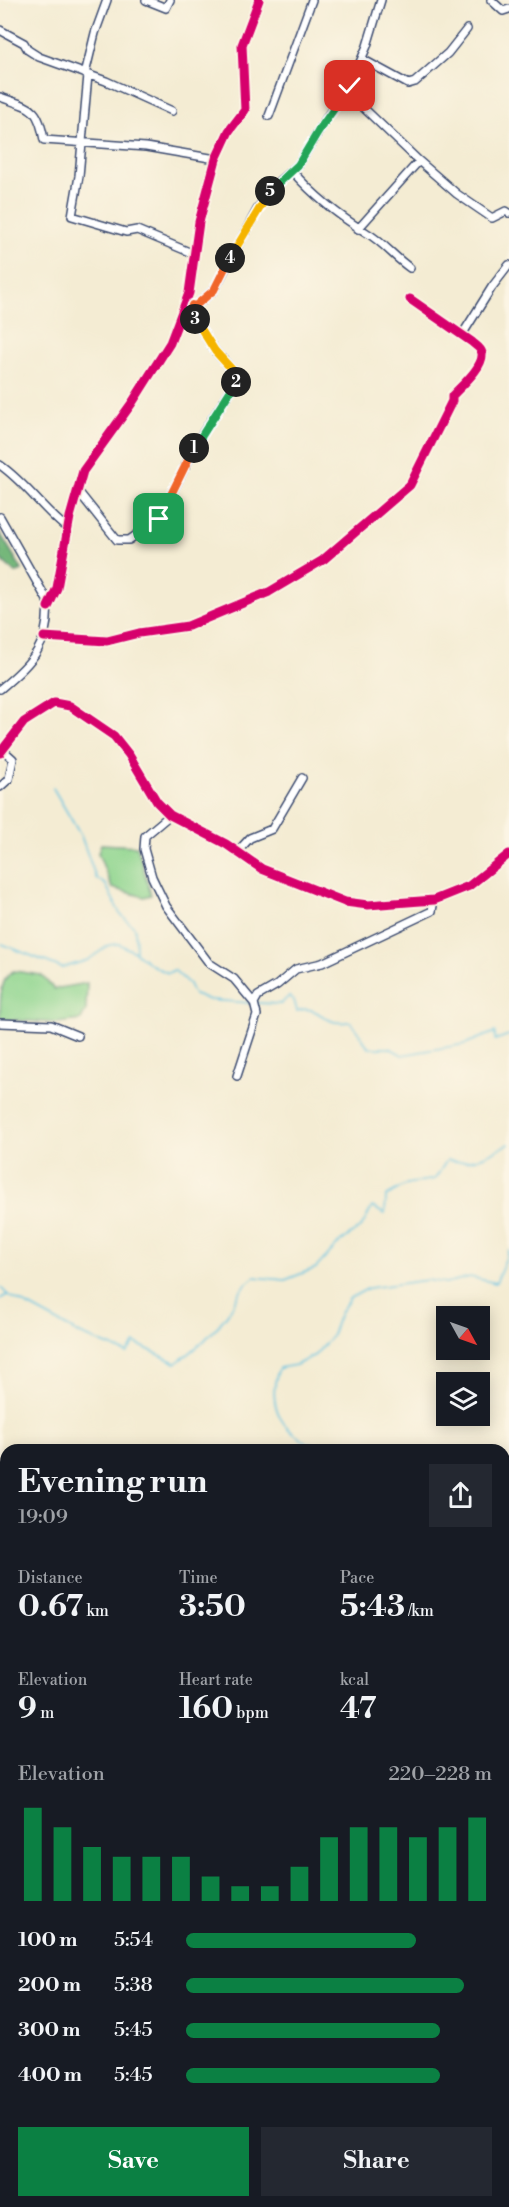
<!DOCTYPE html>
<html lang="en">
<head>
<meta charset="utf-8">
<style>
	body { margin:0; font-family:"Libre Bodoni",serif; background:#242831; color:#f1f3f6; height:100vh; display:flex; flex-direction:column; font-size:22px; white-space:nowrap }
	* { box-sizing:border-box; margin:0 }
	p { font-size:20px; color:#9ea1a6 }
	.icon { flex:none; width:33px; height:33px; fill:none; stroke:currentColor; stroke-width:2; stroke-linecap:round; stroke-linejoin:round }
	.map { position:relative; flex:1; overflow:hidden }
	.drawer { position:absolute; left:0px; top:1444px; width:510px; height:764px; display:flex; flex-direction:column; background:#171b24; border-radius:18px 18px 0 0; box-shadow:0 3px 15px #0003 }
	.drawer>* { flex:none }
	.needle { width:39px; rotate:130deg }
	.controls { position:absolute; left:436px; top:1306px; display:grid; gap:12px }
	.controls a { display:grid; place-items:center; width:54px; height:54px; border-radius:0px; background:#171b24; box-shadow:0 3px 15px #0003; font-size:30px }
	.pin { position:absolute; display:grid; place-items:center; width:51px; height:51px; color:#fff; margin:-26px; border-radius:12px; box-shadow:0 3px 9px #0006 }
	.km { position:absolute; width:30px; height:30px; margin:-15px; border-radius:50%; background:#222; color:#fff; font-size:16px; line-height:30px; text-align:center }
	.round { display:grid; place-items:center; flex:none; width:63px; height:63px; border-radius:0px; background:#242831 }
	.head { display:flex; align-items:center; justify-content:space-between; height:102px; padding:0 18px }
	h1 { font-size:33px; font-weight:700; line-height:45px }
	.figures { display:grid; grid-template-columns:repeat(3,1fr); gap:9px; height:102px; padding:6px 18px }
	.figures div { display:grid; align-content:center }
	.figures b { font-size:30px; font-weight:700 }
	.figures small { font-size:16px; font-weight:400 }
	.figures p { font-size:16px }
	.chart { height:168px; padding:12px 18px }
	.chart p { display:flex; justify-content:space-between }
	.chart svg { width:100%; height:108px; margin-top:6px; stroke:#0b8043; stroke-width:6 }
	.button { display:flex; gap:12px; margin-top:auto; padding:12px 18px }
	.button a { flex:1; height:69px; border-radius:0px; background:#0b8043; color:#fff; font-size:24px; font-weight:700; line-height:69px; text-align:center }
	.button a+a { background:#242831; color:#f1f3f6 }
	ul { padding:0 18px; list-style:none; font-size:20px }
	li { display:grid; grid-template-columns:96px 72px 1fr; align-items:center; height:45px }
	li i { height:15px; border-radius:8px; background:#0b8043 }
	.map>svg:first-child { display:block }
	.green { fill:#91d690; stroke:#568277; stroke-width:1.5 }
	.forest { fill:#74b77a; stroke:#48736c; stroke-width:1.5 }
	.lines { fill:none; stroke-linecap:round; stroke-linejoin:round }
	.stream { stroke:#64c3e2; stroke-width:1.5 }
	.minor-casing { stroke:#3c4b70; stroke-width:10 }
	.minor { stroke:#fff; stroke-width:7 }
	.cycleway-casing { stroke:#fcf5e5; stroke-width:13 }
	.cycleway { stroke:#d6006c; stroke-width:9 }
	.split-1-casing { stroke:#fff; stroke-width:12 }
	.split-2-casing { stroke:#fff; stroke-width:12 }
	.split-3-casing { stroke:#fff; stroke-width:12 }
	.split-4-casing { stroke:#fff; stroke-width:12 }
	.split-5-casing { stroke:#fff; stroke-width:12 }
	.split-6-casing { stroke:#fff; stroke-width:12 }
	.split-7-casing { stroke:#fff; stroke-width:12 }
	.split-1 { stroke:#f0652b; stroke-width:8 }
	.split-2 { stroke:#22a559; stroke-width:8 }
	.split-3 { stroke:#f5b400; stroke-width:8 }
	.split-4 { stroke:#f0652b; stroke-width:8 }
	.split-5 { stroke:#f5b400; stroke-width:8 }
	.split-6 { stroke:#22a559; stroke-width:8 }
	.split-7 { stroke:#22a559; stroke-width:8 }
</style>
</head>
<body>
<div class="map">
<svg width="509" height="2207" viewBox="0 0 509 2207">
	<rect width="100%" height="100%" fill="#fcf5e5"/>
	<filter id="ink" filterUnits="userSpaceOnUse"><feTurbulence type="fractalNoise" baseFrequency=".0167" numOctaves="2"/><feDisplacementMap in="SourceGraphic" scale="12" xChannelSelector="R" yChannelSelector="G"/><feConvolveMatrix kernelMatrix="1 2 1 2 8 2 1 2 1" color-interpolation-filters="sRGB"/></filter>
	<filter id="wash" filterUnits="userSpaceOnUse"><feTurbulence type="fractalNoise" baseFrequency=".008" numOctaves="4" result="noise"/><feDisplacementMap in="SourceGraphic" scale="24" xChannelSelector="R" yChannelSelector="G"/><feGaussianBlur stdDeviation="1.35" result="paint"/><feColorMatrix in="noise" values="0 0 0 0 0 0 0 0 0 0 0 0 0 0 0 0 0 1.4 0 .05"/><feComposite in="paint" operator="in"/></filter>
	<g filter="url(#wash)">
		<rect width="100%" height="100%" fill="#f4ecd3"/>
		<path class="green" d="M 101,844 L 137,846 L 151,895 L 144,897 L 112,888 L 98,853 Z
			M 14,971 L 41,975 L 54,989 L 87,983 L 86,1010 L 81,1020 L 57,1023 L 0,1019 C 0,1001 0,976 14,971 Z"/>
		<path class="forest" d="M 0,533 L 20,566 L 22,570 L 16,573 L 0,559 Z
			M 12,2202 L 123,2202 L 127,2207 L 10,2207 Z
			M 279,2202 L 395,2202 L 394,2207 L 281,2207 Z"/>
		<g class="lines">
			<path class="stream" d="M 53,788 L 81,836 L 96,878 L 106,885 L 120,914 L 135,928 L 136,953 C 147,962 155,968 168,973 L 174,970 L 189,984 L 194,995 L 210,1000 L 251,1003
				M 2,944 L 62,968 L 88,960 L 109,945 L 119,944 L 135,952
				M 256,1003 L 281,1004 L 289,996 L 294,1000 L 297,1011 C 314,1004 322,1019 335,1022 C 340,1023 346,1022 351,1022 L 369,1048 L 390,1048 L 402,1055 L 465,1044 L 495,1032 L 495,1040 L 509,1035
				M 0,1287 L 8,1295 L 82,1335 L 127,1353 L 135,1343 L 176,1363 C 197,1349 212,1335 227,1315 C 236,1301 240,1287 254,1277 L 285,1280 L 316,1268 L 339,1243 L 362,1226 L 372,1207 L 385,1214 L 386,1196 L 407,1184 L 435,1179 L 447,1160 C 470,1166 489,1154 509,1144
				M 0,1299 L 7,1295
				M 322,1450 L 322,1448 C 283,1436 265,1407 279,1368 L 296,1365 L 315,1355 L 331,1337 L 340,1313 L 350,1298 L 369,1288 L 427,1280 L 446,1283 L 470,1277 L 496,1283 L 509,1250
				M 0,1773 L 6,1764
				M 0,1985 L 6,1984
				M 127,2202 L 132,2207"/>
		</g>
	</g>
	<g filter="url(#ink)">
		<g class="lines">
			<defs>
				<path id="minor" d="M 146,0 L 166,8 L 170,0
					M 491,0 L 503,11 L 509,9
					M 0,30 L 24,43 L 28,50 L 39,57 L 106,81 L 172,111
					M 362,59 L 408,84 L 415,82 L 448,53 L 467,29
					M 85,74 L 95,33 L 107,0
					M 88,75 L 79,176 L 72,216 L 126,232 L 137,230 L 194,254
					M 346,91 L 419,161 L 457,194 L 492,218 L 506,211 L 509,213
					M 0,97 C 30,108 38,105 44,140 L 146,147 L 216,159
					M 269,116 L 312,0
					M 292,171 C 314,196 339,216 367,233 C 383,242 395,258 410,268
					M 358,229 L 419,161
					M 186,302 L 194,307 L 214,290 L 257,210 L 273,186 L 298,165 L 329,114 L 350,86 L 367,46 L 381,0
					M 462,335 L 492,287 L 509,265
					M 0,465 C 27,484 43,510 68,529
					M 78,491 L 117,540 L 129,540 L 159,519 L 199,439 L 236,382 L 237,375 L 215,351 L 190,311 L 192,305
					M 0,517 L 47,600 C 51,644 32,663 0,689
					M 48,607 L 57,588 L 70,517 L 83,471 L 132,403 L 170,343 L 189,293 L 199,222 L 216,159 L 229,131 L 245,110 L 242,45 L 259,0
					M 44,637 L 107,641 L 139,633 L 188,626 L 269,592 L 323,560 L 410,485 L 452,401 L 452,396 C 460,387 484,367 482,353 C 481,348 475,345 472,342 L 410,299
					M 0,753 L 24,722 L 54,703 L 70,706 L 114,736 L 129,755 L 157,802 L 170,815 L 226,844 L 262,869 L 345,902 L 368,905 L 434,900 L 469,886 L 509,854
					M 0,787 L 9,779 L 13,759 L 3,750
					M 170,815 L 145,836 L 144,849 L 152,877 L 166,906 L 209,963 L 234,979 L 254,1003
					M 238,851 L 250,838 L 272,829 L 302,778
					M 0,1023 L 51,1025 L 78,1036
					M 237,1076 L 257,1015 L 254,1003 L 258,996 L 277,985 L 296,969 L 322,963 L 432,911 L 434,900"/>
			</defs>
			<use href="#minor" class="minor-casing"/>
			<use href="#minor" class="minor"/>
			<defs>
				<path id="cycleway" d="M 48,607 L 57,588 L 70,517 L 83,471 L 132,403 L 170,343 L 189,293 L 199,222 L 216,159 L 229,131 L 245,110 L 242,45 L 259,0
					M 44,637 L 107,641 L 139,633 L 188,626 L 269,592 L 323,560 L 410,485 L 452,401 L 452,396 C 460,387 484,367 482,353 C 481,348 475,345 472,342 L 410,299
					M 0,753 L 24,722 L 54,703 L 70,706 L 114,736 L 129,755 L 157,802 L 170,815 L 226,844 L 262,869 L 345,902 L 368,905 L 434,900 L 469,886 L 509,854"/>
			</defs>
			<use href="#cycleway" class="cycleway-casing"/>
			<use href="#cycleway" class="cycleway"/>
		</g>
	</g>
	<g class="lines" filter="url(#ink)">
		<defs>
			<path id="split-1" d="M 159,519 L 194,448"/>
			<path id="split-2" d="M 194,448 L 236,382"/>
			<path id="split-3" d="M 195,319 L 215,351 L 237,375 L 236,382"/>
			<path id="split-4" d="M 195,319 L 190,311 L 192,305 L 194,307 L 214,290 L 230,258"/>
			<path id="split-5" d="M 230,258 L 270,191"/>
			<path id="split-6" d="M 270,191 L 298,165 L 319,130"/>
			<path id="split-7" d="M 319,130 L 350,86"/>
		</defs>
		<use href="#split-1" class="split-1-casing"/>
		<use href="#split-2" class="split-2-casing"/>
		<use href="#split-3" class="split-3-casing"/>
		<use href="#split-4" class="split-4-casing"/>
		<use href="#split-5" class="split-5-casing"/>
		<use href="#split-6" class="split-6-casing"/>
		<use href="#split-7" class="split-7-casing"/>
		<use href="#split-1" class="split-1"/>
		<use href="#split-2" class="split-2"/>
		<use href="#split-3" class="split-3"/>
		<use href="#split-4" class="split-4"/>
		<use href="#split-5" class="split-5"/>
		<use href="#split-6" class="split-6"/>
		<use href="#split-7" class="split-7"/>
	</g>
</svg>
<div class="controls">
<a><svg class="needle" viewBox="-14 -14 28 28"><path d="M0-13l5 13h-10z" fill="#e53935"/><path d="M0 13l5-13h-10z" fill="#9ea1a6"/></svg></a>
<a><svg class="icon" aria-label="layers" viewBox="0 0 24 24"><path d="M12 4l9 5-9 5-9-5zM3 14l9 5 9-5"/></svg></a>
</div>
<div class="pin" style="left:159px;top:519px;background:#1e9e55"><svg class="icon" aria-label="arrive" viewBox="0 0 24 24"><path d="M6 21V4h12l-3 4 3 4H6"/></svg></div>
<div class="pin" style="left:350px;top:86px;background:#d93025"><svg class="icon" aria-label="check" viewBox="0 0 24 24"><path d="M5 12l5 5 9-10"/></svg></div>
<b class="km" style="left:194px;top:448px">1</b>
<b class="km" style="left:236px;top:382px">2</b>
<b class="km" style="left:195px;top:319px">3</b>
<b class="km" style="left:230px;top:258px">4</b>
<b class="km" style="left:270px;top:191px">5</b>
<section class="drawer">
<div class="head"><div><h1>Evening run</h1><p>19:09</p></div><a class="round"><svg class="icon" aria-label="share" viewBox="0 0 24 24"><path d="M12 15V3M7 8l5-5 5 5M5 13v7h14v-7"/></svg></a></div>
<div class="figures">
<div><p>Distance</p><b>0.67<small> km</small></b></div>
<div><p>Time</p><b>3:50</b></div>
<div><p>Pace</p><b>5:43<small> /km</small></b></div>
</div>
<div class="figures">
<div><p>Elevation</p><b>9<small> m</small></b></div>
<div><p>Heart rate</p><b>160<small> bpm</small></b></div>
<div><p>kcal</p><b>47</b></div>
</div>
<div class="chart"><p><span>Elevation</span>220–228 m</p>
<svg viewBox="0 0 160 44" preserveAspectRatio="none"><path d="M5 44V6M15 44V14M25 44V22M35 44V26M45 44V26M55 44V26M65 44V34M75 44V38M85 44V38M95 44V30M105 44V18M115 44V14M125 44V14M135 44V18M145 44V14M155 44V10"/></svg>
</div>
<ul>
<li><b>100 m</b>5:54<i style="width:75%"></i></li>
<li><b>200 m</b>5:38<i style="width:91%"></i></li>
<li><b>300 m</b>5:45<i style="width:83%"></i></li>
<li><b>400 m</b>5:45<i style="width:83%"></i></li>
</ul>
<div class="button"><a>Save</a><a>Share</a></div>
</section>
</div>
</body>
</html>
